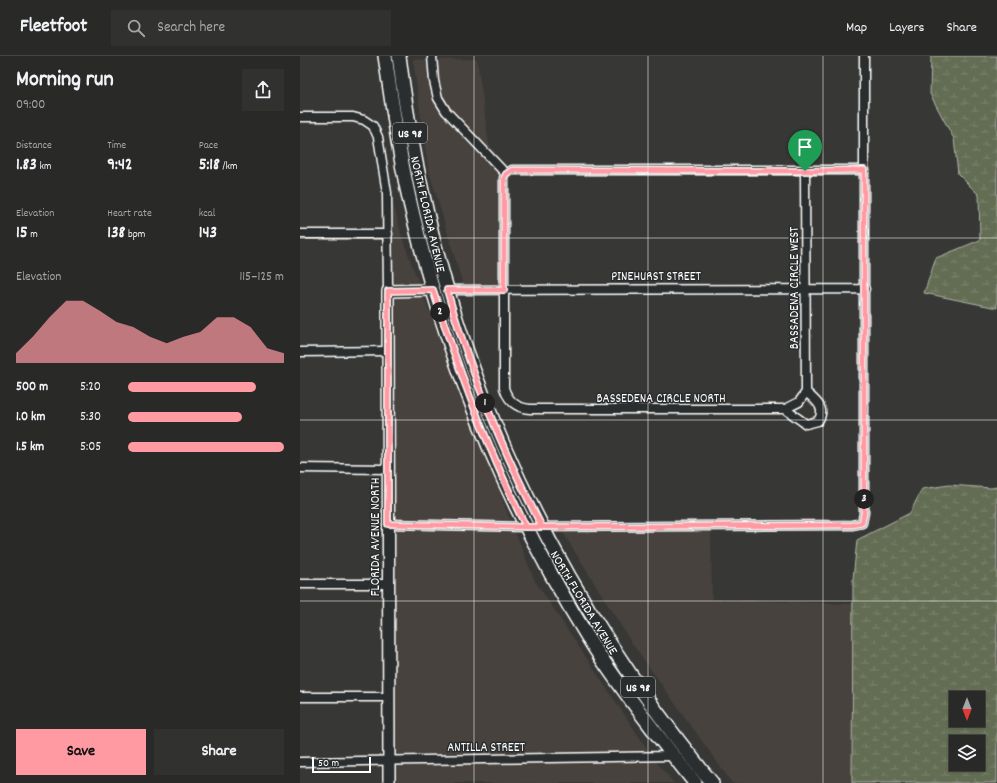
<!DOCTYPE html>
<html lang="en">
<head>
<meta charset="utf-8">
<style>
	body { margin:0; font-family:Dekko,sans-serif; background:#313130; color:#f1f3f6; height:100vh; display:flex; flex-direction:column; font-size:15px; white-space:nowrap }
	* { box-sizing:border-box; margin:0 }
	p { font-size:13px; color:#a5a6a8 }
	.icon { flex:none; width:22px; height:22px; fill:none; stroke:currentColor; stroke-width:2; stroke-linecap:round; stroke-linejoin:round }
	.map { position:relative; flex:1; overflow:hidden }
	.drawer { display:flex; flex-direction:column; background:#292928; width:300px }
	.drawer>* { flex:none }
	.needle { width:26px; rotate:180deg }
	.buttons { position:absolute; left:649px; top:635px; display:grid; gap:8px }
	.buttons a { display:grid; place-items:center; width:36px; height:36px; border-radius:0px; background:#292928; box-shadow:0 1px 3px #0004,0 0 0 1px #454545; font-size:20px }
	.scale { position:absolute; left:12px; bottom:10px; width:59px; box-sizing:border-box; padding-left:4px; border:2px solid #fff; border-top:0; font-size:11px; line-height:14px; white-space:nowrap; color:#fff; -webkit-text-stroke:3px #2a2d2e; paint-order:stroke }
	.pin { position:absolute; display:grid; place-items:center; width:34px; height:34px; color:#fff; margin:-41px -17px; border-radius:50% 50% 50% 0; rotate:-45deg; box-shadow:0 0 4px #0007 }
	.pin .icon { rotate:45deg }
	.km { position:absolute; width:20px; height:20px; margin:-10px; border-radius:50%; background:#222; color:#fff; font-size:11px; line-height:20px; text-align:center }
	.round { display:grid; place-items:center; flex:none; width:42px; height:42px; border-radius:0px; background:#313130 }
	.summary { display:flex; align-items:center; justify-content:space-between; height:68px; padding:0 16px }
	h1 { font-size:22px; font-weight:700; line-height:30px }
	.figures { display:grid; grid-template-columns:repeat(3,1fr); gap:6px; height:68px; padding:4px 16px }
	.figures div { display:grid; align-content:center }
	.figures b { font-size:17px; font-weight:700 }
	.figures small { font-size:11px; font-weight:400 }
	.figures p { font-size:11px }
	.chart { height:112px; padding:8px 16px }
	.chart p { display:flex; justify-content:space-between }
	.chart svg { width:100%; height:72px; margin-top:4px; fill:#ff9aa2; opacity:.7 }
	.action { display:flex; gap:8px; margin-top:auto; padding:8px 16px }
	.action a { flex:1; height:46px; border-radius:0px; background:#ff9aa2; color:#111; font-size:16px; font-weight:700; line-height:46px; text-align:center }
	.action a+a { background:#313130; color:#f1f3f6 }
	ul { padding:0 16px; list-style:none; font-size:13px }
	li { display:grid; grid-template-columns:64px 48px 1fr; align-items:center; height:30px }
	li i { height:10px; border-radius:5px; background:#ff9aa2 }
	header { display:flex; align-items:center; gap:24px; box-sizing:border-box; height:56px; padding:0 20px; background:#292928; border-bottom:1px solid #454545 }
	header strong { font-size:19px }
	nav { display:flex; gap:22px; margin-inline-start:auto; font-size:14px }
	.search { width:280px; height:36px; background:#313130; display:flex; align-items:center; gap:10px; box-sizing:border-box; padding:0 14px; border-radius:0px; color:#a5a6a8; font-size:15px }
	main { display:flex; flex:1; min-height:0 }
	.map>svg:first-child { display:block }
	.built { fill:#47423e }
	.wetland { fill:url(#wetland-marsh); stroke:#b1b6a9; fill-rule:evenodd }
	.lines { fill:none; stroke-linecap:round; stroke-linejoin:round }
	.street-casing { stroke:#fff; stroke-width:11 }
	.secondary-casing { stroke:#fff; stroke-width:14 }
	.primary-casing { stroke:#fff; stroke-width:16 }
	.street { stroke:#2a2d2e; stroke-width:8 }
	.secondary { stroke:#2a2d2e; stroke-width:11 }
	.primary { stroke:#2a2d2e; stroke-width:13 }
	.route-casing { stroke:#fff; stroke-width:8 }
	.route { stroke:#ff9aa2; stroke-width:5 }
	.grid { fill:none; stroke:#fff; stroke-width:1; stroke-opacity:0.55 }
	.labels { text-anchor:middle; stroke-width:3; stroke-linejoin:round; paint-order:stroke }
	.shield { fill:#2a2d2e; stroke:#bfc0c0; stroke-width:1 }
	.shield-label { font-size:12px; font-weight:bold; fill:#fff }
	.street-label { font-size:13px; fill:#fff; stroke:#2a2d2e }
</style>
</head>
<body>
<header>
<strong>Fleetfoot</strong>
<div class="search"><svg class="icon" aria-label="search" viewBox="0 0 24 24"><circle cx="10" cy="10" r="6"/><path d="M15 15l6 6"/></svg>Search here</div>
<nav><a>Map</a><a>Layers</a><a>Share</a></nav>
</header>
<main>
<section class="drawer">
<div class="summary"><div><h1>Morning run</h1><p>09:00</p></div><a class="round"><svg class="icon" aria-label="share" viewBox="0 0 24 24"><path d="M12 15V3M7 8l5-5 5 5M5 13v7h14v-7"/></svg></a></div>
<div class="figures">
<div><p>Distance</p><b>1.83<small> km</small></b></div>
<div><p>Time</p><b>9:42</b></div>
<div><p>Pace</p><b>5:18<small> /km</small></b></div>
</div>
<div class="figures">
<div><p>Elevation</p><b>15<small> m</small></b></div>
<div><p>Heart rate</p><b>138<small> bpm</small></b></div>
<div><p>kcal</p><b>143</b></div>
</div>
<div class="chart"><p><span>Elevation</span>115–125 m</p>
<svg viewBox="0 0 160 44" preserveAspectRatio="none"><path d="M0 44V38L10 28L20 16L30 6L40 6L50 12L60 19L70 22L80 28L90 32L100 28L110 25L120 16L130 16L140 22L150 35L160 38V44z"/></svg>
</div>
<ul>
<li><b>500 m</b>5:20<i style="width:82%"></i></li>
<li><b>1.0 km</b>5:30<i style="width:73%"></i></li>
<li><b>1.5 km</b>5:05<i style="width:100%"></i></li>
</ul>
<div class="action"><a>Save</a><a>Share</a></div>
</section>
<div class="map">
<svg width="697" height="727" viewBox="0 0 697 727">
	<defs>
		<pattern id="wetland-marsh" width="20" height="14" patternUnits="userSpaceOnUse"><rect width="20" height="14" fill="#636d53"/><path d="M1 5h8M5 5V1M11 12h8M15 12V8" fill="none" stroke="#7a836d"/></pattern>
	</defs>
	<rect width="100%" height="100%" fill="#373735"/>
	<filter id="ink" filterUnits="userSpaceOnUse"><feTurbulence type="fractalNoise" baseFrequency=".025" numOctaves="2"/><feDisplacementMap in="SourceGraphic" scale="8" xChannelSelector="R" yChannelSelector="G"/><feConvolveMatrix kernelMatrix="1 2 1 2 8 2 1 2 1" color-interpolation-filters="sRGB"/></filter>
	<g filter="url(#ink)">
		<path class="built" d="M 113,3 L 129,4 L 130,26 L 134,44 L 142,58 L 201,118 L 200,229 L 163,229 L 128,112 Z
			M 177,3 L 189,88 L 201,105 L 149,52 L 142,41 L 138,25 L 137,4 Z
			M 92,142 L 102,181 L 120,230 L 92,230 Z
			M 92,239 L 123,239 L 211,466 L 92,464 Z
			M 92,473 L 215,475 L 235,525 L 350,697 L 93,698 Z
			M 411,474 L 412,543 L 553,548 L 552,727 L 432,727 L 331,586 L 262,475 Z
			M 356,706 L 374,727 L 93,727 L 93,708 Z"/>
		<path class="wetland" d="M 631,0 L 697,0 L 697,252 L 624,237 L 636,202 L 680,184 L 679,139 L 658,118 L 654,83 L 630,38 Z
			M 649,429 L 691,432 L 697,431 L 697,727 L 552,727 L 553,523 L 557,484 L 610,457 L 622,433 ZM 656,642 L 678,642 L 678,664 L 656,664 ZM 656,686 L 678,686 L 678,708 L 656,708 Z"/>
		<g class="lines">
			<defs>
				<path id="street" d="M 132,0 L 134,25 L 138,42 L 146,55 L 206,118
					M 0,61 L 53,61 L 64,64 L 73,70 L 78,81 L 87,137 L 88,235
					M 206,118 L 204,122 L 204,332 C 208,345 217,352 230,353 L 485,353 L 499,346 L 506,336 L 505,115
					M 206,118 L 212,114 L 565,114
					M 0,178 L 88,178
					M 147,234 L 565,233
					M 0,296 L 89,295
					M 485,353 L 506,368 L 518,365 C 527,352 515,344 506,336
					M 0,412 L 88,413
					M 88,468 L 226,471 L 552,469 L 562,467 L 564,457 L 564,0
					M 0,528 L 88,528
					M 0,641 L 88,641
					M 0,706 L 373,700"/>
				<path id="secondary" d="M 89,727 L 88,235 L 133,234"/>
				<path id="primary" d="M 85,0 C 93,53 100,107 113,159 C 149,311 209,455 292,588 C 323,636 359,682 395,727
					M 99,0 C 133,275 236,513 412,727"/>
			</defs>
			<use href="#street" class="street-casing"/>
			<use href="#secondary" class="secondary-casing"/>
			<use href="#primary" class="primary-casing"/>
			<use href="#street" class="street"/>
			<use href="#secondary" class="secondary"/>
			<use href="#primary" class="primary"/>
		</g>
	</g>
	<g class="lines" filter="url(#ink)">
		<defs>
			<path id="route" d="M 505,115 L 212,114 L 206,118 L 204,122 L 204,234 L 147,234 C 170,316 203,395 242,471 L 226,471 L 88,468 L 88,235 L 133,234 C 159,316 188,394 226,471 L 252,471 L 552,469 L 562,467 L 564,457 L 564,114 L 505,115"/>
		</defs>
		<use href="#route" class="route-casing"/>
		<use href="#route" class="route"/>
	</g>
	<path class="grid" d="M 174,0 L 174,727M 348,0 L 348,727M 523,0 L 523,727M 0,182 L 697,182M 0,364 L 697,364M 0,545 L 697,545"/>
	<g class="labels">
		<g class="shield">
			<rect x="93" y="67" width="34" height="20" rx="3"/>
			<rect x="321" y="621" width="34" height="20" rx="3"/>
		</g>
		<g class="shield-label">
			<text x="110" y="81">US 98</text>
			<text x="338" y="635">US 98</text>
		</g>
		<g class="street-label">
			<text transform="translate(129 158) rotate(77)" y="5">NORTH FLORIDA AVENUE</text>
			<text x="356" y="224">PINEHURST STREET</text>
			<text transform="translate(493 232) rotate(-90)" y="5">BASSADENA CIRCLE WEST</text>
			<text x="361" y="346">BASSEDENA CIRCLE NORTH</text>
			<text transform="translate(74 481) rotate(-90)" y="5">FLORIDA AVENUE NORTH</text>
			<text transform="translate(285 546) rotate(59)" y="5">NORTH FLORIDA AVENUE</text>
			<text x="186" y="695">ANTILLA STREET</text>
		</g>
	</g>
</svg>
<div class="buttons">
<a><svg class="needle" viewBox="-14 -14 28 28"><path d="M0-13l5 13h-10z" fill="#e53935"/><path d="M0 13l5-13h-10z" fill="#a5a6a8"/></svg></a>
<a><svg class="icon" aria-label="layers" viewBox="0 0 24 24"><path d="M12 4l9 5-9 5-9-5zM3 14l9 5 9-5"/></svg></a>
</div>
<div class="scale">50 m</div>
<div class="pin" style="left:505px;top:115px;background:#1e9e55"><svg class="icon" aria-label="arrive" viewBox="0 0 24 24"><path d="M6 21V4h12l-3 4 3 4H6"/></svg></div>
<b class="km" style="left:185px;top:347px">1</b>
<b class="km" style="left:140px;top:256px">2</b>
<b class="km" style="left:564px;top:443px">3</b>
</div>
</main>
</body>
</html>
